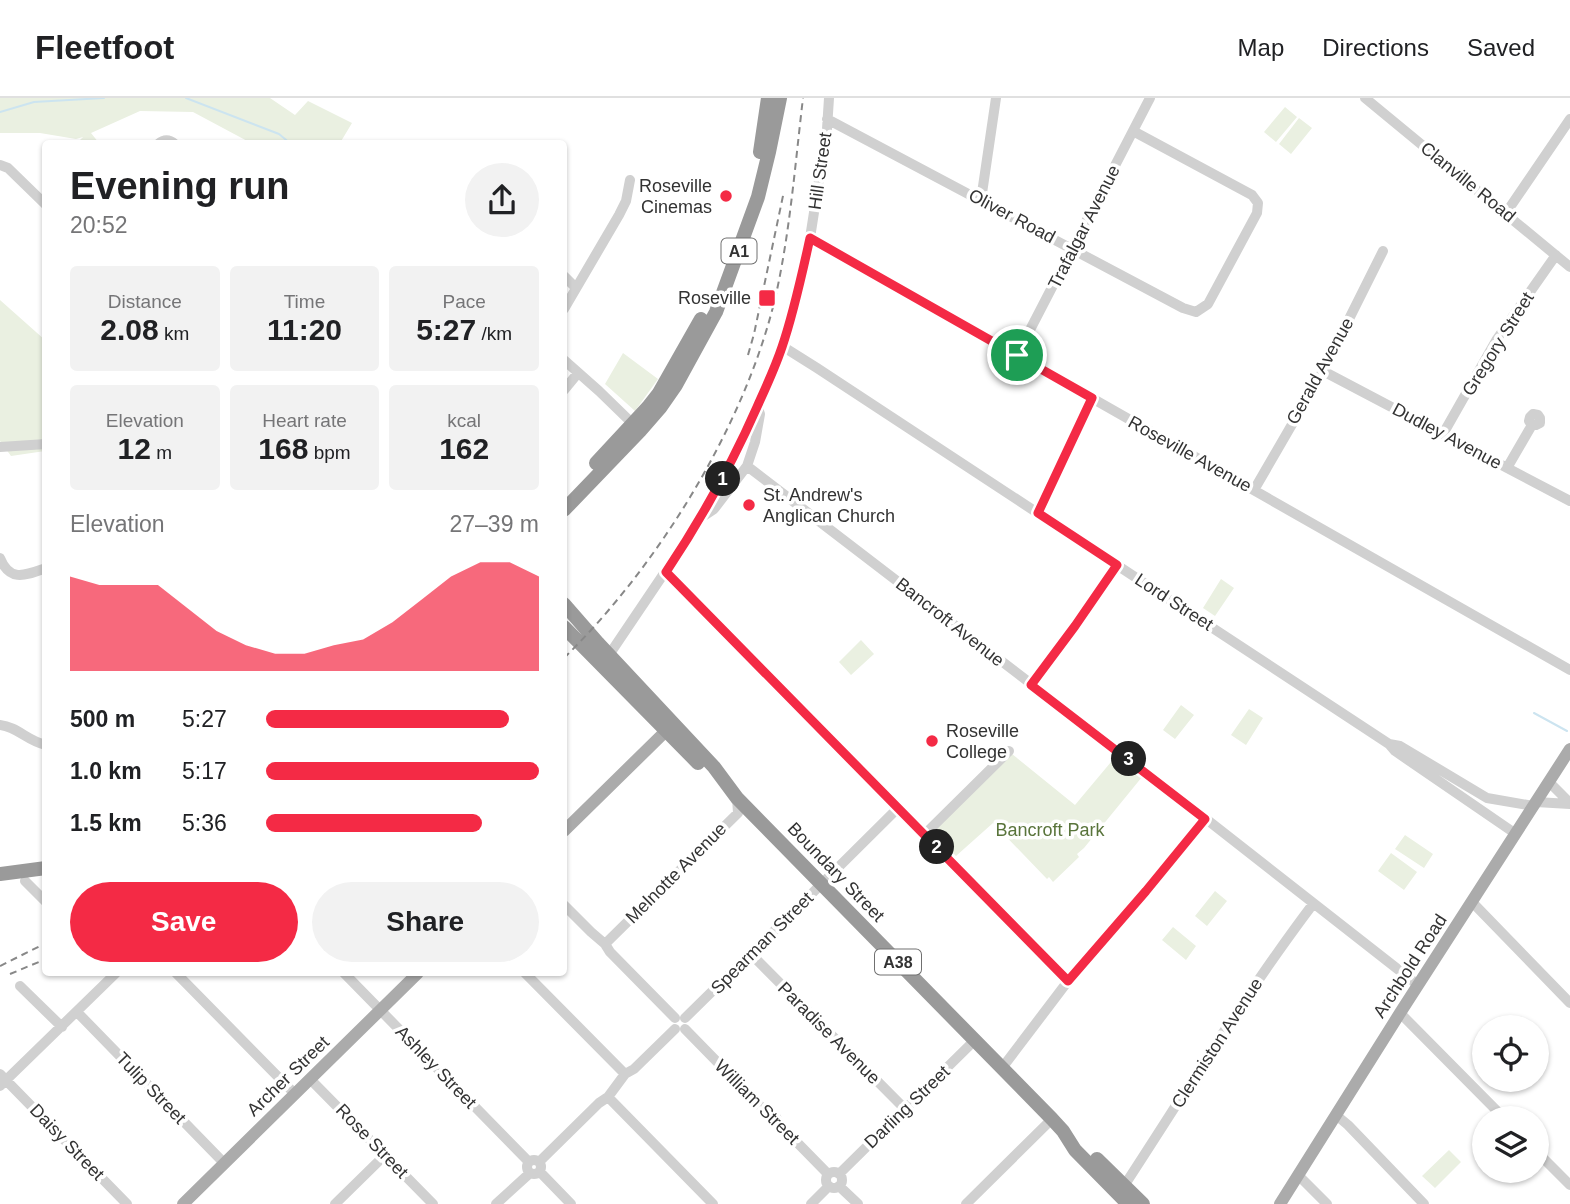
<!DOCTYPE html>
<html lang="en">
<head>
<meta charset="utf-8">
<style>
	body { margin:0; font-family:Arial,sans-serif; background:#f2f2f2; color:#202124; height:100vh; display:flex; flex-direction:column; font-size:26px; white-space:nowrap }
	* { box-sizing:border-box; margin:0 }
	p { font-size:23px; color:#757577 }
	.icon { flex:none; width:38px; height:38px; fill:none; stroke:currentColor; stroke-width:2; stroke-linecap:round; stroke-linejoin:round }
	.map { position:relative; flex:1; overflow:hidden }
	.drawer { position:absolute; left:42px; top:42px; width:525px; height:836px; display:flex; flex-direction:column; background:#fff; border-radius:7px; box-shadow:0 2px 5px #0004 }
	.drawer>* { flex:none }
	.tools { position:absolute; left:1472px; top:917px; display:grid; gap:14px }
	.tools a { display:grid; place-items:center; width:77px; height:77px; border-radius:50%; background:#fff; box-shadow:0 2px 5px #0004; font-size:35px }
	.pin { position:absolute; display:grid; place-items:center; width:60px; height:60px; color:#fff; margin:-30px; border:4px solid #fff; border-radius:50%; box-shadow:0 2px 7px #0007 }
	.km { position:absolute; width:35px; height:35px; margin:-18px; border-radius:50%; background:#222; color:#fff; font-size:19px; line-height:35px; text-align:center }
	.round { display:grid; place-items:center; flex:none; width:74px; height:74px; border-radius:37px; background:#f2f2f2 }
	.head { display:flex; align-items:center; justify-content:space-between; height:119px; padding:0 28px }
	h1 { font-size:38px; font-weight:800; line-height:52px }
	.metrics { display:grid; grid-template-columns:repeat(3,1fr); gap:10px; height:119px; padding:7px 28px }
	.metrics div { display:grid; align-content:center; border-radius:7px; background:#f2f2f2; text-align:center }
	.metrics b { font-size:30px; font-weight:800 }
	.metrics small { font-size:19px; font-weight:400 }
	.metrics p { font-size:19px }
	.chart { height:196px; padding:14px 28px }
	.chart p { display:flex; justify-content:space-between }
	.chart svg { width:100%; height:126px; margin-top:7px; fill:#f42a45; opacity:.7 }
	.button { display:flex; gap:14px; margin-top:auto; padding:14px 28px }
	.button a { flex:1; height:80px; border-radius:42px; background:#f42a45; color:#fff; font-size:28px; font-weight:800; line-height:80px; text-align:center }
	.button a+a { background:#f2f2f2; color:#202124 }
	ul { padding:0 28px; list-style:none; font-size:23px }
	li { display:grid; grid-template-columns:112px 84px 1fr; align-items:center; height:52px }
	li i { height:18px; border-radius:9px; background:#f42a45 }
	header { display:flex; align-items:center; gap:42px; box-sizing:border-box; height:98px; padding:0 35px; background:#fff; border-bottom:2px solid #e0e0e0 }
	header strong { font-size:33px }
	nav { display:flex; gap:38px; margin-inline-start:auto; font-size:24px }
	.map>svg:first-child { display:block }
	.green { fill:#eaf0e1 }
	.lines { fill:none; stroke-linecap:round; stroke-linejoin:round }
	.stream { stroke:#cce4f0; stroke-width:2 }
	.minor { stroke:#d0d0d0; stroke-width:10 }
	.major { stroke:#ababab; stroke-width:12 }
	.highway { stroke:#9a9a9a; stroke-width:14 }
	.rail { stroke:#888; stroke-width:2; stroke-dasharray:7 5; stroke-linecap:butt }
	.route-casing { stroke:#fff; stroke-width:14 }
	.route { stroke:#f42a45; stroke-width:9 }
	.poi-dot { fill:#f42a45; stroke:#fff; stroke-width:2.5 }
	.labels { text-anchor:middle; stroke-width:7; stroke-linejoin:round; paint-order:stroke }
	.shield { fill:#fff; stroke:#707070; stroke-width:2 }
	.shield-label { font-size:16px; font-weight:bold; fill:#333 }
	.street-label { font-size:18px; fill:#333; stroke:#fff }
	.poi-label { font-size:18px; fill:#333; stroke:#fff; text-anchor:end }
	.park-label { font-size:18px; fill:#59743b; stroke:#fff }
</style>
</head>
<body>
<header>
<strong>Fleetfoot</strong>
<nav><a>Map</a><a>Directions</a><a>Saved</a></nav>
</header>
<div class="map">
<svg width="1570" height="1106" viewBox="0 0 1570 1106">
	<rect width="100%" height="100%" fill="#fff"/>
	<path class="green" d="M 0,0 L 270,0 L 295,17 L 308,3 L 352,25 L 340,45 L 251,45 L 193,14 L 140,13 L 91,35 L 99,45 L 77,45 L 83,39 L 76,41 L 40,35 L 0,35 Z
		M 1285,9 L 1297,19 L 1276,44 L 1264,34 Z
		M 1299,20 L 1312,30 L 1291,56 L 1279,46 Z
		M 0,202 L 45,242 L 45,353 L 11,358 L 0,343 Z
		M 623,255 L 658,281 L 635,313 L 605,286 Z
		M 1221,481 L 1234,490 L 1215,518 L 1203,510 Z
		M 861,542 L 874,556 L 851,577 L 839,564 Z
		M 1181,607 L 1194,617 L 1175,641 L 1163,632 Z
		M 1249,611 L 1263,620 L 1246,647 L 1231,637 Z
		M 1012,656 L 1075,707 L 1116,658 L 1142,679 L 1084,750 L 1077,756 L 1079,759 L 1053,784 L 1049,779 L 1047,781 L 993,725 L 956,758 L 931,733 Z
		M 1405,737 L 1433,756 L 1424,770 L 1395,751 Z
		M 1391,755 L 1417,774 L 1404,792 L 1378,773 Z
		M 1215,793 L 1227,803 L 1207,828 L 1195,818 Z
		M 1173,829 L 1196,848 L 1186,862 L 1162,842 Z
		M 1449,1052 L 1461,1064 L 1435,1090 L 1422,1078 Z"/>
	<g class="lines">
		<path class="stream" d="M 186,0 L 279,36 L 291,46
			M 0,14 L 34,4 L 104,0
			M 1534,615 L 1567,633"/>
		<path class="minor" d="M 1365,0 L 1570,169
			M 827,21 L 1183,210 L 1196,214 L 1208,206 L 1257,115 L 1258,105 L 1252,97 L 1133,33
			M 158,46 C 164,41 169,41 175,46
			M 0,67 L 8,70 L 46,107
			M 981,102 L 996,0
			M 1506,115 L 1570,21
			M 810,140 L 1570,572
			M 564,178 L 575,189
			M 564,211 L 619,117 L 626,103 L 630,82
			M 782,248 L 817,270 L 1389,646 L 1395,653 L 1516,736
			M 1017,257 L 1150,0
			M 564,262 L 599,293 L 635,328
			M 1323,273 L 1570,403
			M 564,292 L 578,275
			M 1443,336 L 1497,241 L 1556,157
			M 0,349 L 46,346
			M 747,368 L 1150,677 L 1418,887
			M 1507,370 L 1532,327 L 1536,327 L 1540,325 L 1540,320 L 1538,317 L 1533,316 L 1530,319 L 1529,323 L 1532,327
			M 1254,392 L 1323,273 L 1383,153
			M 1038,415 L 1092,300
			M 705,417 L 714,411 L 747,368 L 755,344 L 760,316 L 758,310
			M 0,460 C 10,485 26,477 46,470
			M 666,474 L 1068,883
			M 609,557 L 702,419 L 733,360 L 771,279 L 782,248 L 810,140 L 827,31 L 829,0
			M 1031,587 L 1075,528 L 1117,467
			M 0,627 C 18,629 27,643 46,647
			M 1389,646 L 1400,648 L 1487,700 L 1533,708
			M 1549,684 L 1570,705
			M 1536,704 L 1570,706
			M 925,736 L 1009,653
			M 25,783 L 46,804
			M 1472,804 L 1570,905
			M 564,807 L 591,834 L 605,846 L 610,854 L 675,920
			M 605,846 L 738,715 L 737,700
			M 753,858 L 905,1011
			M 176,875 L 295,996
			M 344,875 L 529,1064
			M 525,875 L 625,976
			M 20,888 L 62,929
			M 77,914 L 224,1065
			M 1400,915 L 1504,1020
			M 685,920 L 743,863 L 753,858 L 762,845 L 898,710
			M 685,931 L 770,1018 L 776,1019 L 779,1026 L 828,1076
			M 1002,970 L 1068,883 L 1146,793 L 1205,721
			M 0,976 L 127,1106
			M 310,981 L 433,1106
			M 0,988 L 116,875
			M 608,999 L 713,1106
			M 1336,1017 L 1348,1027 L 1424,1106
			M 1536,1053 L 1570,1087
			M527 1069a7 7 0 1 1 14 0a7 7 0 1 1-14 0Z
			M 539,1064 L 599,1005 L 608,999 L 625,976 L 634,971 L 675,931
			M 540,1074 L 571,1106
			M826 1082a8 8 0 1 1 16 0a8 8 0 1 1-16 0Z
			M 839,1076 L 975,942
			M 1298,1077 L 1327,1106
			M 839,1088 L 858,1106
			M 1124,1088 C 1186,993 1245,896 1313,806
			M 335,1106 L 385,1057
			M 496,1106 L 530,1075
			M 811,1106 L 829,1088
			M 966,1106 L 1052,1021"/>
		<path class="major" d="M 564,733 L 671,628
			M 183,1106 L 418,875
			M 1280,1106 L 1400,915 L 1570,651"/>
		<path class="highway" d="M 760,54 L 768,0
			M 596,365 L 648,309 L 659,295 L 701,221
			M 564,412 L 640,333 L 660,310 L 676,287 L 716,214 L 758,99 L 769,54 L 780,0
			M 564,506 L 598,545 L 714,669 L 737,700 L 1052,1021 L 1063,1033 L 1075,1052 L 1128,1106
			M 564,529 L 698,665
			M 0,776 L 46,770
			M 1097,1061 L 1143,1106"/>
		<path class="rail" d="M 748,257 L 754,236 L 784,93
			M 564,560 C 658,468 744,329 775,201 C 790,135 795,67 803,0
			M 0,868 L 46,845
			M 10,876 L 46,861"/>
	</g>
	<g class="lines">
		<defs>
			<path id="route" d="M 810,140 L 1092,300 L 1038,415 L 1117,467 L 1075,528 L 1031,587 L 1205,721 L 1146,793 L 1068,883 L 666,474 C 702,420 731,368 757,309 C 766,289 775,270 782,249 C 794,214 802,176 810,140 Z"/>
		</defs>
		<use href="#route" class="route-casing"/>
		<use href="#route" class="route"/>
	</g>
	<g class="poi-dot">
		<circle cx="726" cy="98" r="7"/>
		<rect x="758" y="191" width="18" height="18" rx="3.5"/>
		<circle cx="749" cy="407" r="7"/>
		<circle cx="932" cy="643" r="7"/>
	</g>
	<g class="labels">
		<g class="shield">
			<rect x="721.5" y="140.5" width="35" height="25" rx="5"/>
			<rect x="875" y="851.5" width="46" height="25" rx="5"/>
		</g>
		<g class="shield-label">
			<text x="739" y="159">A1</text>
			<text x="898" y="870">A38</text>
		</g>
		<g class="street-label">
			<text transform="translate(820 73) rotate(-82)" y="6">Hill Street</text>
			<text transform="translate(1468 84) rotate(39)" y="6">Clanville Road</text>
			<text transform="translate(1012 118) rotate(28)" y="6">Oliver Road</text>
			<text transform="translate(1084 129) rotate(-63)" y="6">Trafalgar Avenue</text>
			<text transform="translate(1498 246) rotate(-58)" y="6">Gregory Street</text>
			<text transform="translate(1320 273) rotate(-61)" y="6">Gerald Avenue</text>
			<text transform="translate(1447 338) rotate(28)" y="6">Dudley Avenue</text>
			<text transform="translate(1190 356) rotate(29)" y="6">Roseville Avenue</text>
			<text transform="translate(1174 504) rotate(33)" y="6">Lord Street</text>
			<text transform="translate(950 524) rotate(38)" y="6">Bancroft Avenue</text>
			<text transform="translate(836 774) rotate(46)" y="6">Boundary Street</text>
			<text transform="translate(676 775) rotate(-45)" y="6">Melnotte Avenue</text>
			<text transform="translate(762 845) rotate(-45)" y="6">Spearman Street</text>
			<text transform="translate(1410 868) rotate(-57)" y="6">Archbold Road</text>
			<text transform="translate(829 935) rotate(45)" y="6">Paradise Avenue</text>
			<text transform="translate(1217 945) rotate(-57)" y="6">Clermiston Avenue</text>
			<text transform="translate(436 969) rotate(46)" y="6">Ashley Street</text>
			<text transform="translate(288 978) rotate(-44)" y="6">Archer Street</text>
			<text transform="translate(151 990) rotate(46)" y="6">Tulip Street</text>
			<text transform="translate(757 1004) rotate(45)" y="6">William Street</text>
			<text transform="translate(907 1009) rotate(-44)" y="6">Darling Street</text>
			<text transform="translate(372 1043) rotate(46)" y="6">Rose Street</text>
			<text transform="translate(67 1044) rotate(46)" y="6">Daisy Street</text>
		</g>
		<g class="poi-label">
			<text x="712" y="94">Roseville<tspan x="712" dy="21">Cinemas</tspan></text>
			<text x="751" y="206">Roseville</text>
			<text x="763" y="403" text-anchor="start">St. Andrew's<tspan x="763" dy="21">Anglican Church</tspan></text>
			<text x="946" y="639" text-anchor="start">Roseville<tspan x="946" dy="21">College</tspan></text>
		</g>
		<g class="park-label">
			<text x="1050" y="738">Bancroft Park</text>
		</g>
	</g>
</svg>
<div class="tools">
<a><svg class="icon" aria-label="locate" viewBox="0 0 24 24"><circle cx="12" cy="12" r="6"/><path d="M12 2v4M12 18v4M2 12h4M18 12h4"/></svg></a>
<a><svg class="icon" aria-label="layers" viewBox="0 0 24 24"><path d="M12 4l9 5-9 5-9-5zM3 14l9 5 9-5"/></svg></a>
</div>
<div class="pin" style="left:1017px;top:257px;background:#1e9e55"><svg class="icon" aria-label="arrive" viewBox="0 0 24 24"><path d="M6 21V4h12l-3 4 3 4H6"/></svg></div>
<b class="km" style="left:723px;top:381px">1</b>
<b class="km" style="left:937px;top:749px">2</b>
<b class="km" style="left:1129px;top:661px">3</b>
<section class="drawer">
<div class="head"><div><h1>Evening run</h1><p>20:52</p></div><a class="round"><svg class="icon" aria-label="share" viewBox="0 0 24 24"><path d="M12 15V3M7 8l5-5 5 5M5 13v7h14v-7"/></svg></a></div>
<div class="metrics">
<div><p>Distance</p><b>2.08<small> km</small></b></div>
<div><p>Time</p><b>11:20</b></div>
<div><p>Pace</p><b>5:27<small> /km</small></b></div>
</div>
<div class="metrics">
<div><p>Elevation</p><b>12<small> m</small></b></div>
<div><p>Heart rate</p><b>168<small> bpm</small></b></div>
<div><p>kcal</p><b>162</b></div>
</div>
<div class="chart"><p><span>Elevation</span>27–39 m</p>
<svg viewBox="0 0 160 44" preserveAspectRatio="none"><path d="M0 44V11L10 14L20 14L30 14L40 22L50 30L60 35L70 38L80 38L90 35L100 33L110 27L120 19L130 11L140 6L150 6L160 11V44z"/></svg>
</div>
<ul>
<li><b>500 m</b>5:27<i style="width:89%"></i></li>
<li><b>1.0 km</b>5:17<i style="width:100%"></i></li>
<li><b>1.5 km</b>5:36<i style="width:79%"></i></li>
</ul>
<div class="button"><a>Save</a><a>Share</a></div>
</section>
</div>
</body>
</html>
